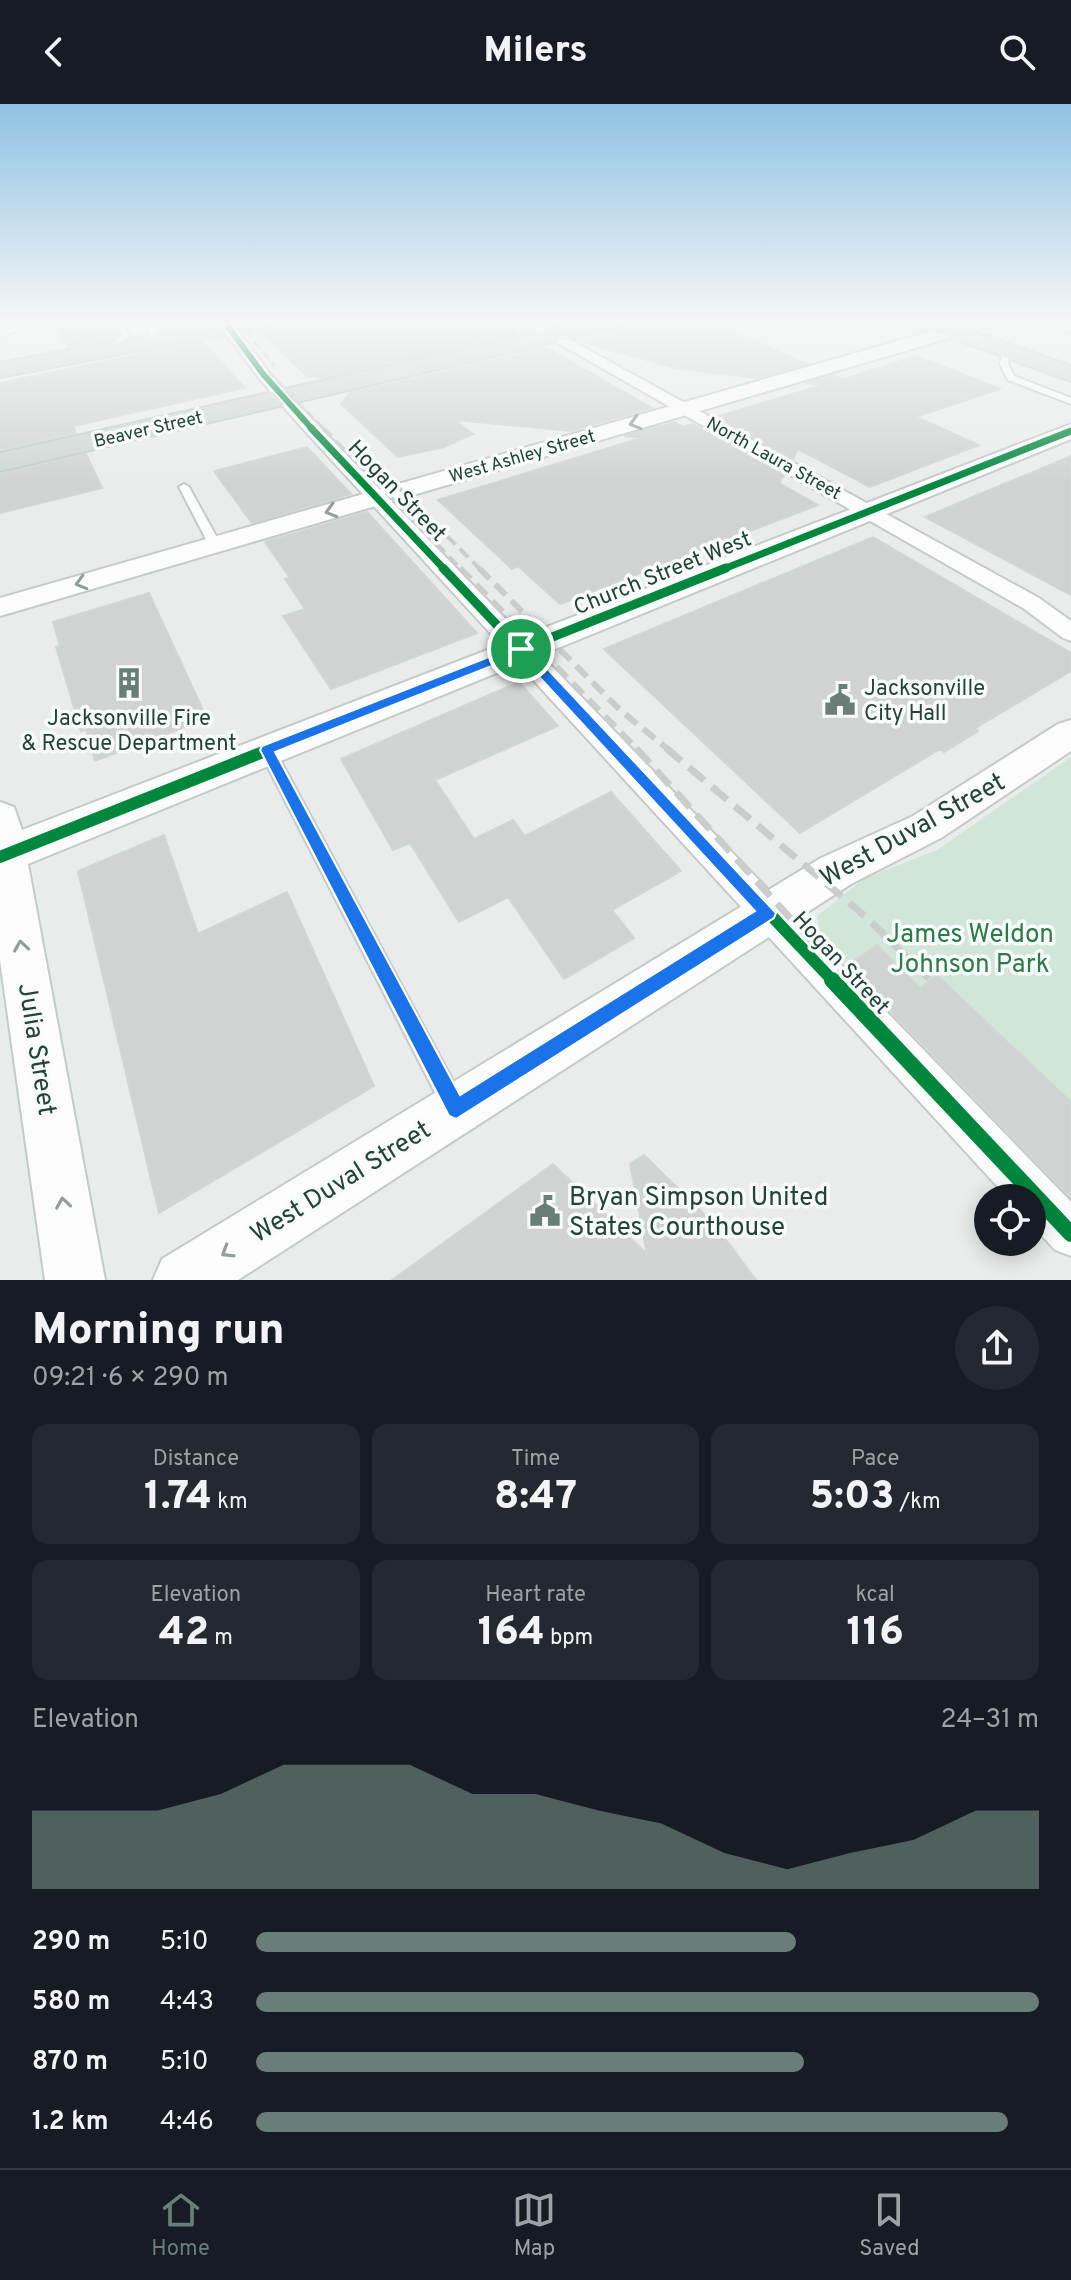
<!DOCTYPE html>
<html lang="en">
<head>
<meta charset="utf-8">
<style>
	body { margin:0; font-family:Overpass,sans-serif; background:#242831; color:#f1f3f6; height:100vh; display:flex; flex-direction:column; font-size:30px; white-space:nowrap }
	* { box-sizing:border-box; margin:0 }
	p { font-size:26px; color:#9ea1a6 }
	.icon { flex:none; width:44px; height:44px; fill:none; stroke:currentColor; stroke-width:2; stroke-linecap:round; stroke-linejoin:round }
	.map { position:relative; height:1176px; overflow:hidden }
	.panel { display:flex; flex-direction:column; background:#171b24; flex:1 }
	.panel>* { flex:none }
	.buttons { position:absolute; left:974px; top:1080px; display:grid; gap:16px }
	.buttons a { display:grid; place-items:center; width:72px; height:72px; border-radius:50%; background:#171b24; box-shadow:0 4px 20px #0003; font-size:40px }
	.pin { position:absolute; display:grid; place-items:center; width:68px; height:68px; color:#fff; margin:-34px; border:4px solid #fff; border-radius:50%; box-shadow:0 2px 8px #0007 }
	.round { display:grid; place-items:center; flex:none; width:84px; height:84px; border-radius:42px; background:#242831 }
	.head { display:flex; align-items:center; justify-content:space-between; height:136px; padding:0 32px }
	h1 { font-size:44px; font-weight:800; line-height:60px }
	.stats { display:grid; grid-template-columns:repeat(3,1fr); gap:12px; height:136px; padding:8px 32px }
	.stats div { display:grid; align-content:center; border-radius:16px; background:#242831; text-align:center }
	.stats b { font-size:40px; font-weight:800 }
	.stats small { font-size:22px; font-weight:400 }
	.stats p { font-size:22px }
	.chart { height:224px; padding:16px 32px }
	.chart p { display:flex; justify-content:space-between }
	.chart svg { width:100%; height:144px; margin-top:8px; fill:#697e78; opacity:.7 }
	ul { padding:0 32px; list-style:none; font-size:26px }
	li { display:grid; grid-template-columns:128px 96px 1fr; align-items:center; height:60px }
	li i { height:20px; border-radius:10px; background:#697e78 }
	header { display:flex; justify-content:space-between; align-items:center; height:104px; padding:0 32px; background:#171b24; font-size:36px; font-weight:800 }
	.tabs { display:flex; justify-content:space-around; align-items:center; height:112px; border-top:2px solid #363941; background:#171b24; font-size:22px; color:#9ea1a6 }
	.tabs a { display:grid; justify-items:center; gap:4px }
	.tabs .on { color:#697e78 }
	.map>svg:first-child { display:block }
	.green { fill:#d1e6d8 }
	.building { fill:#cfd4d2; stroke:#d1d6d4; stroke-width:2 }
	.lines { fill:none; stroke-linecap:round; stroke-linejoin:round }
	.service-casing { stroke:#c5cac8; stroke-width:4 }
	.minor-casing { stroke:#c5cac8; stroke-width:4 }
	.tertiary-casing { stroke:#c5cac8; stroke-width:4 }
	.primary-casing { stroke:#c3ccc9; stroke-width:4 }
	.service { fill:#fcfcfc; fill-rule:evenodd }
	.minor { fill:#fcfcfc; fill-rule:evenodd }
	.tertiary { fill:#fcfcfc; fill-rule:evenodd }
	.primary { fill:#cfd7d5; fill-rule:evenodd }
	.rail-far4 { stroke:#c9cdcc; stroke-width:3; stroke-dasharray:9 5; stroke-linecap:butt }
	.rail-far3 { stroke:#c9cdcc; stroke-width:4; stroke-dasharray:12 6; stroke-linecap:butt }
	.rail-far2 { stroke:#c9cdcc; stroke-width:6; stroke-dasharray:15 8; stroke-linecap:butt }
	.rail-far1 { stroke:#c9cdcc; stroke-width:7; stroke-dasharray:20 10; stroke-linecap:butt }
	.rail { stroke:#c9cdcc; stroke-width:9; stroke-dasharray:25 13; stroke-linecap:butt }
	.cycleway-far4-casing { stroke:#f7fbf9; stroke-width:9 }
	.cycleway-far3-casing { stroke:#f7fbf9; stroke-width:11 }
	.cycleway-far2-casing { stroke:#f7fbf9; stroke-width:14 }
	.cycleway-far1-casing { stroke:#f7fbf9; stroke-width:17 }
	.cycleway-casing { stroke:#f7fbf9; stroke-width:21 }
	.cycleway-far4 { stroke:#00873e; stroke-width:6 }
	.cycleway-far3 { stroke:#00873e; stroke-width:7 }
	.cycleway-far2 { stroke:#00873e; stroke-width:9 }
	.cycleway-far1 { stroke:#00873e; stroke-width:12 }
	.cycleway { stroke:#00873e; stroke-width:16 }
	.oneway { stroke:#909f9b }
	.route { fill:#1a73e8; stroke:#fff; stroke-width:2; fill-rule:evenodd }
	.labels { text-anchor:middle; stroke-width:7; stroke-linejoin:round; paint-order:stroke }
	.far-street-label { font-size:18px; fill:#24423a; stroke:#f7fbf9 }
	.street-label { font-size:22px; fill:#24423a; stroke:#f7fbf9 }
	.poi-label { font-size:22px; fill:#24423a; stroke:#f7fbf9; text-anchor:start }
	.near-street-label { font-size:26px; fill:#24423a; stroke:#f7fbf9 }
	.near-park-label { font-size:26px; fill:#2d7a4b; stroke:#f7fbf9 }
	.near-poi-label { font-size:26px; fill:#24423a; stroke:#f7fbf9; text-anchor:start }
</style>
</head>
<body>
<header><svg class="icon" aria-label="back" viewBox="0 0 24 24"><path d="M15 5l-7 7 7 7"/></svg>Milers<svg class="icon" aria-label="search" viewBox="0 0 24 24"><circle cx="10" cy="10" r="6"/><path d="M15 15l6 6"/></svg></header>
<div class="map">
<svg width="1071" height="1176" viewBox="0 0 1071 1176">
	<rect width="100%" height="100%" fill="#e8edeb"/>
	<path class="green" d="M 1071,653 L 1071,1093 L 821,836 L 817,812 L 865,774 L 937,746 Z"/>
	<path class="building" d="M 281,216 L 499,216 L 517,227 L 515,231 L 323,274 L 307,272 L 260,227 L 270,225 Z
		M 668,216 L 706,216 L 807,260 L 757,274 L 675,264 L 579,237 Z
		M 111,217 L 117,231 L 114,235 L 68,243 L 58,226 Z
		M 203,237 L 245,284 L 73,322 L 76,329 L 0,346 L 0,279 Z
		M 547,244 L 652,304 L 571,327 L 455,316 L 473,330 L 444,343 L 398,353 L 341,300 L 350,289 Z
		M 917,252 L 1000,285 L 916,313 L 979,341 L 870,383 L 798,345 L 793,355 L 716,313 L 822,281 L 805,279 L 833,271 L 843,275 Z
		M 675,318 L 683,323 L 693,320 L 784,371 L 779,379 L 818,401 L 560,500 L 518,462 L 512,465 L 438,396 L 641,334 L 624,332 Z
		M 307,343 L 351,390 L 252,419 L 214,367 Z
		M 86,350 L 102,384 L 0,409 L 0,370 Z
		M 1071,352 L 1071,491 L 925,413 Z
		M 367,408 L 477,529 L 331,585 L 283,512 L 305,505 L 285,475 L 290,474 L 265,438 Z
		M 873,433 L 1071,549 L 1071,567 L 974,625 L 978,627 L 944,648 L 940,645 L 800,729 L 604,545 Z
		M 149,489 L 207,615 L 95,657 L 86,625 L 81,627 L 56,543 L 60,542 L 53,518 Z
		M 519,578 L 558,622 L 435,676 L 474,735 L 513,716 L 525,732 L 611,688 L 681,767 L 612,806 L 634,834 L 564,875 L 508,793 L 459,818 L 410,739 L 393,746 L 341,655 Z
		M 164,731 L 198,830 L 287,788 L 374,982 L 159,1109 L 78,767 Z
		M 877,841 L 920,884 L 937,871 L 1071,998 L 1071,1094 L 847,862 Z
		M 644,1051 L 714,1120 L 756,1176 L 392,1176 L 553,1060 L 647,1150 L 630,1060 Z"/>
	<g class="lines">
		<defs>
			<path id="service" d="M 53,216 L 69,216 L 0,231 L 0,227 Z
				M 114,216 L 121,216 L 129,232 L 112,247 L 108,245 L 121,232 Z
				M 151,216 L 158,226 L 153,239 L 149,241 L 145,239 L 150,226 L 144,217 Z
				M 176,216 L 183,216 L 187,221 L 186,234 L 179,232 L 179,221 Z
				M 1059,216 L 1070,216 L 1062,220 L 1071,224 L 1071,228 L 1051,220 Z
				M 1007,245 L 1011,247 L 1008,260 L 1014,272 L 1071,294 L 1071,300 L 1008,276 L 1000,260 L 1003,247 Z
				M 184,380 L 189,383 L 221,441 L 219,443 L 215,444 L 209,441 L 179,383 Z
				M 267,640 L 272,642 L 275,646 L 461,992 L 464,1000 L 461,1008 L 453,1011 L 445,1008 L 259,646 L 262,642 Z"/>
			<path id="minor" d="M 224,221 L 234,221 L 268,267 L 306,309 L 1071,1098 L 1071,1152 L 1055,1146 L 1032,1121 L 1032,1094 L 1008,1094 L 294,315 L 258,273 L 222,224 Z
				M 556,228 L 1039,494 L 1071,517 L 1071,537 L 1063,534 L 1023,504 L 551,235 L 551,229 Z"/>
			<path id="tertiary" d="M 520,216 L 541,216 L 565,232 L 562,236 L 550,236 Z
				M 971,216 L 999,216 L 997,220 L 0,512 L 0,494 Z
				M 1071,320 L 1071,335 L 28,760 L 105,1176 L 45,1176 L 0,856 L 0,698 L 14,703 L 22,726 Z
				M 1071,616 L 1071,647 L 941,734 L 851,780 L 238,1176 L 153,1176 L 162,1155 L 821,754 L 913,712 L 1058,620 Z"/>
			<path id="primary" d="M 231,216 L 278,216 L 268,222 L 0,273 L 0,259 Z
				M 594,216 L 634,216 L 624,222 L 0,367 L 0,349 Z
				M 909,216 L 940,216 L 1071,262 L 1071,277 L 912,220 Z"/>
		</defs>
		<use href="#service" class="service-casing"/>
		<use href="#minor" class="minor-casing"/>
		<use href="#tertiary" class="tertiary-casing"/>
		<use href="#primary" class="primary-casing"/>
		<use href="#service" class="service"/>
		<use href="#minor" class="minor"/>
		<use href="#tertiary" class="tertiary"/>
		<use href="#primary" class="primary"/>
		<path class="rail-far4" d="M 201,216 L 266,266 L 325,326
			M 236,216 L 275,262"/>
		<path class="rail-far3" d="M 323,324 L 462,466
			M 358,343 L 481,466"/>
		<path class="rail-far2" d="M 460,464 L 638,646
			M 479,464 L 620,606 L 669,646"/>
		<path class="rail-far1" d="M 636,644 L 848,878
			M 666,644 L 866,813 L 930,876"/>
		<path class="rail" d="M 846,876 L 881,915"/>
		<defs>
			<path id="cycleway-far4" d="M 229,224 L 263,270 L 313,326"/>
			<path id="cycleway-far3" d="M 311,324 L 445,466
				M 721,466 L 1071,327"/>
			<path id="cycleway-far2" d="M 443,464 L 615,646
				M 268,646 L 726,464"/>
			<path id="cycleway-far1" d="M 613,644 L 834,878
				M 0,753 L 273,644"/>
			<path id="cycleway" d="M 832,876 L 1071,1130"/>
		</defs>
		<use href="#cycleway-far4" class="cycleway-far4-casing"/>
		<use href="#cycleway-far3" class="cycleway-far3-casing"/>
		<use href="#cycleway-far2" class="cycleway-far2-casing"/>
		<use href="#cycleway-far1" class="cycleway-far1-casing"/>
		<use href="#cycleway" class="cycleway-casing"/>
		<use href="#cycleway-far4" class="cycleway-far4"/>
		<use href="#cycleway-far3" class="cycleway-far3"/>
		<use href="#cycleway-far2" class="cycleway-far2"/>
		<use href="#cycleway-far1" class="cycleway-far1"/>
		<use href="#cycleway" class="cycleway"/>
	</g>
	<defs><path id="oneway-chevron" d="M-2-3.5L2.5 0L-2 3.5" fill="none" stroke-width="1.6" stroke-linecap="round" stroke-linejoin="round" transform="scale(2)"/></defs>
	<g class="oneway">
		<use href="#oneway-chevron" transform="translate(635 319) rotate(164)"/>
		<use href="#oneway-chevron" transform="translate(331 407) rotate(164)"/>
		<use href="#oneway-chevron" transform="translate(81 479) rotate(164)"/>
		<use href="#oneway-chevron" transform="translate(21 842) rotate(-99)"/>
		<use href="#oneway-chevron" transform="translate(63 1099) rotate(-99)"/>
		<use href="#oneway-chevron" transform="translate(227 1148) rotate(148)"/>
	</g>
	<linearGradient id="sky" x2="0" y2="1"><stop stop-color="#8fc1e3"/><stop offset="0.57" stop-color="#f5f7f6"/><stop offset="1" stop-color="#f5f7f6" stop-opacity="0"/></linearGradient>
	<rect width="1071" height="381" fill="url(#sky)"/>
	<path class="route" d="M 517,542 L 526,542 L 776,809 L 774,814 L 456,1015 L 449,1012 L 260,646 L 262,642 ZM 519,551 L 755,807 L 460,991 L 275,648 Z"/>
	<defs>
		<symbol id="building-bare" viewBox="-9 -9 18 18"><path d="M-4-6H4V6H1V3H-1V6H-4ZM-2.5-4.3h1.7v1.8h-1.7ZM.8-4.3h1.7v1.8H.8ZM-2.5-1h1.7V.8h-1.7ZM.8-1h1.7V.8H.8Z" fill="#697e78" stroke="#f7fbf9" stroke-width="2.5" paint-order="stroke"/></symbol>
		<symbol id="civic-bare" viewBox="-9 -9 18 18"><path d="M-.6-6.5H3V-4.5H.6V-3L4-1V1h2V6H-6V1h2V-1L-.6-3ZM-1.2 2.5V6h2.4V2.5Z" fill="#697e78" stroke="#f7fbf9" stroke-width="2.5" paint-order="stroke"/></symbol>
	</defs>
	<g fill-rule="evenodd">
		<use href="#building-bare" x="107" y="557" width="44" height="44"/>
		<use href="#civic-bare" x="818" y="574" width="44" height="44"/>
		<use href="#civic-bare" x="523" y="1085" width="44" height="44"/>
	</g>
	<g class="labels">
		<g class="far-street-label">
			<text transform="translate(148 325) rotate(-13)" y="6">Beaver Street</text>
			<text transform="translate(522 352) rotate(-16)" y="6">West Ashley Street</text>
			<text transform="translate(774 354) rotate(29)" y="6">North Laura Street</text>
		</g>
		<g class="street-label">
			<text transform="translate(398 386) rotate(46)" y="8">Hogan Street</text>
			<text transform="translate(662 468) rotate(-22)" y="8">Church Street West</text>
			<text transform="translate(842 858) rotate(47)" y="8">Hogan Street</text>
		</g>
		<g class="poi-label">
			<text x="864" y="591">Jacksonville<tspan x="864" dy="25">City Hall</tspan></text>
			<text x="129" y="621" text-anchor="middle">Jacksonville Fire<tspan x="129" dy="25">&amp; Rescue Department</tspan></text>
		</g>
		<g class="near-street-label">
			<text transform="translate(912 725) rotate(-29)" y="9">West Duval Street</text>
			<text transform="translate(38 945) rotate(81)" y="9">Julia Street</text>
			<text transform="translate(340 1077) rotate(-32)" y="9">West Duval Street</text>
		</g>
		<g class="near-park-label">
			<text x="970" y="838">James Weldon<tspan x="970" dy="30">Johnson Park</tspan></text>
		</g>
		<g class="near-poi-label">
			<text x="569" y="1101">Bryan Simpson United<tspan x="569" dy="30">States Courthouse</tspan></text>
		</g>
	</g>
</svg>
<div class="buttons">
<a><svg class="icon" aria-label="locate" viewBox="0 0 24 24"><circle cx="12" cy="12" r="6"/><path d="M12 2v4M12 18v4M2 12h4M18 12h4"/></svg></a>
</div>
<div class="pin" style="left:521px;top:545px;background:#1e9e55"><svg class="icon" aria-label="arrive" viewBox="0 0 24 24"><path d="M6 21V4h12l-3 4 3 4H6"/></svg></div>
</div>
<section class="panel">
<div class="head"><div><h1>Morning run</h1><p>09:21 · 6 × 290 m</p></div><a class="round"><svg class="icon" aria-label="share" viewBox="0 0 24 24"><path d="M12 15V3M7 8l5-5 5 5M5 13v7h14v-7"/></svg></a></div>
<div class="stats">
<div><p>Distance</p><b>1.74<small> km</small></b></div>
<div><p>Time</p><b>8:47</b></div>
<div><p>Pace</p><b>5:03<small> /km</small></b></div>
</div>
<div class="stats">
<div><p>Elevation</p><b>42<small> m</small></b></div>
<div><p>Heart rate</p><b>164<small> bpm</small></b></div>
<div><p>kcal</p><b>116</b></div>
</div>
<div class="chart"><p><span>Elevation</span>24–31 m</p>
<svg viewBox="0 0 160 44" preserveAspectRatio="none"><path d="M0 44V20L10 20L20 20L30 15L40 6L50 6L60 6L70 15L80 15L90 20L100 24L110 33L120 38L130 33L140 29L150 20L160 20V44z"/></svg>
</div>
<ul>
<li><b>290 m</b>5:10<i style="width:69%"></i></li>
<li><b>580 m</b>4:43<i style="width:100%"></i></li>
<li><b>870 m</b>5:10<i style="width:70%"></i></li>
<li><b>1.2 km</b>4:46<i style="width:96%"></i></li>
</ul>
</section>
<nav class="tabs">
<a class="on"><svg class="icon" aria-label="home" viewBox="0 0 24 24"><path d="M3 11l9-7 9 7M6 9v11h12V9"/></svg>Home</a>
<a><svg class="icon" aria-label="map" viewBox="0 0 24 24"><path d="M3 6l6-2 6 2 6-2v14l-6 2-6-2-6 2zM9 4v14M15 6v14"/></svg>Map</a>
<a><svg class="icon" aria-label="saved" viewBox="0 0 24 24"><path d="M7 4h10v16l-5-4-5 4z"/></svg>Saved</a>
</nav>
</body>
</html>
